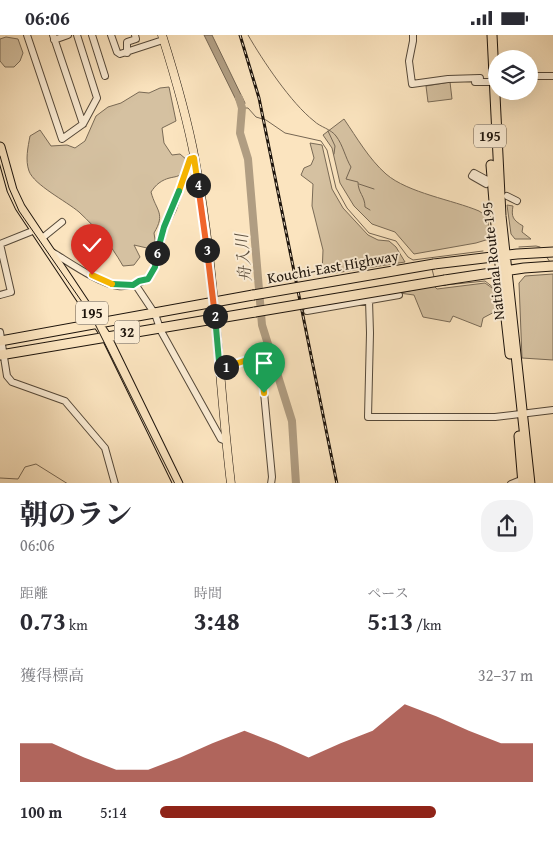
<!DOCTYPE html>
<html lang="ja">
<head>
<meta charset="utf-8">
<style>
	body { margin:0; font-family:"Gentium Book Plus","Noto Serif JP",serif; background:#f2f2f3; color:#2b2b33; height:100vh; display:flex; flex-direction:column; font-size:19px; white-space:nowrap }
	* { box-sizing:border-box; margin:0 }
	p { font-size:16px; color:#7c7c81 }
	.icon { flex:none; width:28px; height:28px; fill:none; stroke:currentColor; stroke-width:2; stroke-linecap:round; stroke-linejoin:round }
	.map { position:relative; height:448px; overflow:hidden }
	.drawer { display:flex; flex-direction:column; background:#fff; flex:1 }
	.drawer>* { flex:none }
	.buttons { position:absolute; left:488px; top:15px; display:grid; gap:10px }
	.buttons a { display:grid; place-items:center; width:50px; height:50px; border-radius:50%; background:#fff; box-shadow:0 5px 20px #0002; font-size:25px }
	.pin { position:absolute; display:grid; place-items:center; width:42px; height:42px; color:#fff; margin:-51px -21px; border-radius:50% 50% 50% 0; rotate:-45deg; box-shadow:0 0 5px #0007 }
	.pin .icon { rotate:45deg }
	.km { position:absolute; width:25px; height:25px; margin:-12px; border-radius:50%; background:#222; color:#fff; font-size:14px; line-height:25px; text-align:center }
	.round { display:grid; place-items:center; flex:none; width:52px; height:52px; border-radius:20px; background:#f2f2f3 }
	.summary { display:flex; align-items:center; justify-content:space-between; height:85px; padding:0 20px }
	h1 { font-size:28px; font-weight:800; line-height:38px }
	.metrics { display:grid; grid-template-columns:repeat(3,1fr); gap:8px; height:85px; padding:5px 20px }
	.metrics div { display:grid; align-content:center }
	.metrics b { font-size:25px; font-weight:800 }
	.metrics small { font-size:14px; font-weight:400 }
	.metrics p { font-size:14px }
	.chart { height:140px; padding:10px 20px }
	.chart p { display:flex; justify-content:space-between }
	.chart svg { width:100%; height:90px; margin-top:5px; fill:#8f2418; opacity:.7 }
	ul { padding:0 20px; list-style:none; font-size:16px }
	li { display:grid; grid-template-columns:80px 60px 1fr; align-items:center; height:38px }
	li i { height:12px; border-radius:6px; background:#8f2418 }
	.status { display:flex; justify-content:space-between; align-items:center; height:35px; padding:0 25px; background:#fff; direction:ltr }
	.status svg { height:14px; fill:currentColor }
	.map>svg:first-child { display:block }
	.green { fill:#d5c1a1; stroke:#796a56 }
	.water { fill:#b09d82; stroke:#756653 }
	.lines { fill:none; stroke-linecap:round; stroke-linejoin:round }
	.stream { stroke:#756653; stroke-width:1 }
	.river { stroke:#b09d82; stroke-width:8 }
	.minor-casing { stroke:#544839; stroke-width:8 }
	.major-casing { stroke:#1d140c; stroke-width:9 }
	.highway-casing { stroke:#1d140c; stroke-width:11 }
	.minor { stroke:#fcedd5; stroke-width:6 }
	.major { stroke:#fbe4bf; stroke-width:8 }
	.highway { stroke:#fbe4bf; stroke-width:9 }
	.tram { stroke:#1d140c; stroke-width:1 }
	.rail-casing { stroke:#1d140c; stroke-width:3 }
	.rail { stroke:#fcedd5; stroke-width:1; stroke-dasharray:4; stroke-linecap:butt }
	.highway-bridge-casing { stroke:#1d140c; stroke-width:11; stroke-linecap:butt }
	.highway-bridge { stroke:#fbe4bf; stroke-width:9 }
	.split-1-casing { stroke:#fff; stroke-width:10 }
	.split-2-casing { stroke:#fff; stroke-width:10 }
	.split-3-casing { stroke:#fff; stroke-width:10 }
	.split-4-casing { stroke:#fff; stroke-width:10 }
	.split-5-casing { stroke:#fff; stroke-width:10 }
	.split-6-casing { stroke:#fff; stroke-width:10 }
	.split-7-casing { stroke:#fff; stroke-width:10 }
	.split-8-casing { stroke:#fff; stroke-width:10 }
	.split-1 { stroke:#f5b400; stroke-width:6 }
	.split-2 { stroke:#22a559; stroke-width:6 }
	.split-3 { stroke:#f0652b; stroke-width:6 }
	.split-4 { stroke:#f0652b; stroke-width:6 }
	.split-5 { stroke:#f5b400; stroke-width:6 }
	.split-6 { stroke:#22a559; stroke-width:6 }
	.split-7 { stroke:#22a559; stroke-width:6 }
	.split-8 { stroke:#f5b400; stroke-width:6 }
	.labels { text-anchor:middle; stroke-width:4; stroke-linejoin:round; paint-order:stroke }
	.shield { fill:#fcedd5; stroke:#605548; stroke-width:1 }
	.shield-label { font-size:14px; font-weight:bold; fill:#1d140c }
	.street-label { font-size:15px; fill:#1d140c; stroke:#fcedd5 }
	.water-label { font-size:16px; font-style:italic; fill:#5f5241; stroke:#fcedd5 }
</style>
</head>
<body>
<div class="status"><b>06:06</b><svg viewBox="0 0 49 12"><path d="M0 12V9h3v3zM5 12V6h3v6zM10 12V3h3v9zM15 12V0h3v12zM26 1h20v11H26zM47 4h2v5h-2z"/></svg></div>
<div class="map">
<svg width="553" height="449" viewBox="0 0 553 449">
	<rect width="100%" height="100%" fill="#fbe4bf"/>
	<filter id="stains"><feTurbulence type="fractalNoise" baseFrequency=".004" numOctaves="4"/><feColorMatrix values="0 0 0 0 .2 0 0 0 0 .09 0 0 0 0 .02 0 0 0 .5 -.17"/></filter>
	<radialGradient id="worn" r=".72"><stop offset=".6" stop-color="#630" stop-opacity="0"/><stop offset="1" stop-color="#630" stop-opacity=".3"/></radialGradient>
	<path class="green" d="M 6,2 L 18,4 L 23,18 L 20,26 L 14,32 L 5,32 L 0,26 L 0,4 Z
		M 450,47 L 452,64 L 428,67 L 426,51 Z
		M 169,52 L 176,86 L 162,93 L 164,108 L 172,120 L 180,119 L 187,125 C 182,149 174,137 159,148 C 156,150 153,154 151,157 C 156,176 166,178 154,198 L 156,211 L 147,213 L 134,210 L 140,222 L 134,230 L 123,231 C 110,208 98,195 79,177 C 66,166 34,150 29,136 C 25,125 28,112 30,101 L 40,95 L 51,111 L 67,110 L 75,113 L 85,106 L 96,81 L 108,72 L 121,68 L 139,57 L 149,58 L 160,53 Z
		M 344,84 C 357,103 369,124 386,139 C 408,158 453,165 479,176 L 488,182 L 489,204 L 476,208 L 414,219 L 395,197 L 372,189 L 354,171 L 340,148 L 332,113 L 323,100 Z
		M 310,108 L 322,110 L 332,154 L 343,173 L 368,200 L 378,205 L 389,206 L 396,212 L 405,227 L 322,240 L 323,215 L 312,171 L 313,149 L 301,140 L 304,133 L 311,130 L 314,123 Z
		M 507,170 L 513,171 C 511,182 513,185 523,191 L 522,197 L 531,204 L 515,204 L 511,199 Z
		M 553,239 L 553,325 L 522,323 L 519,248 L 525,241 Z
		M 485,248 L 495,255 L 498,275 L 483,283 L 481,292 L 453,281 L 450,287 L 423,282 L 414,260 L 399,258 L 434,251 L 437,254 Z"/>
	<path class="water" d="M 204,0 L 212,0 L 245,68 L 244,71 L 240,73 Z"/>
	<g class="lines">
		<path class="stream" d="M 248,0 C 263,26 291,68 314,86 C 320,92 331,94 336,101 C 343,110 345,122 351,132 L 346,144 L 358,147 C 358,158 365,161 365,172 L 370,175
			M 242,73 L 248,73 L 256,82 L 266,85 L 285,98 L 321,106 L 327,115 L 336,153 L 347,173 L 369,198 L 396,206 L 408,222 L 413,225 L 483,216
			M 328,96 L 335,111 L 334,119
			M 359,149 L 374,154
			M 519,212 L 536,211 L 540,212
			M 546,221 L 550,227
			M 432,234 L 434,242
			M 436,251 L 485,246 L 494,253
			M 0,443 L 18,444 L 25,432 L 36,429 L 68,449"/>
		<path class="river" d="M 239,63 L 242,73 L 240,98 L 248,124 L 262,290 L 292,386 L 296,449"/>
		<defs>
			<path id="minor" d="M 27,0 L 62,104 L 83,89 L 97,63 L 77,0
				M 53,0 L 83,89
				M 92,0 L 105,41
				M 111,0 L 117,17 L 120,19 L 163,5
				M 413,0 L 413,6 L 409,26 L 412,49 L 448,44 L 480,43
				M 54,5 L 68,0
				M 127,18 L 127,7 L 136,4 L 135,0
				M 529,41 L 553,41
				M 475,47 L 496,47
				M 486,149 L 472,141 L 474,138 L 487,145 L 492,144
				M 507,161 L 517,166
				M 41,204 L 62,187
				M 52,217 C 69,227 98,248 118,251 C 129,252 138,248 148,244 L 155,232 L 164,192 L 173,174 L 190,123 L 194,123
				M 135,249 L 155,279 L 161,296 L 221,404 L 226,406
				M 0,260 L 11,257 L 0,209 L 35,195
				M 369,265 L 370,298 L 368,382 L 495,382 L 553,375
				M 307,276 L 399,260
				M 0,297 L 7,341 L 12,347 L 65,366 L 105,413 L 115,449
				M 220,338 L 224,333 L 253,323 L 263,347 L 272,442 L 271,449
				M 511,449 L 526,443"/>
			<path id="major" d="M 162,0 C 175,41 187,82 195,125 C 215,231 218,341 231,449"/>
			<path id="highway" d="M 492,0 L 501,181 L 530,449
				M 0,112 L 12,155 L 20,172 L 106,301 L 178,449
				M 491,130 L 497,203 L 510,319
				M 434,229 L 517,219 L 553,217
				M 445,245 L 524,233 L 553,231
				M 0,306 L 253,260
				M 0,320 L 255,277
				M 519,401 L 523,449"/>
		</defs>
		<use href="#minor" class="minor-casing"/>
		<use href="#major" class="major-casing"/>
		<use href="#highway" class="highway-casing"/>
		<use href="#minor" class="minor"/>
		<use href="#major" class="major"/>
		<use href="#highway" class="highway"/>
		<path class="tram" d="M 0,121 L 9,153 L 19,176 L 89,277 L 175,449"/>
		<defs>
			<path id="rail" d="M 240,0 L 259,63 L 337,449"/>
		</defs>
		<use href="#rail" class="rail-casing"/>
		<use href="#rail" class="rail"/>
		<defs>
			<path id="highway-bridge" d="M 253,260 L 434,229
				M 255,277 L 445,245"/>
		</defs>
		<use href="#highway-bridge" class="highway-bridge-casing"/>
		<use href="#highway-bridge" class="highway-bridge"/>
	</g>
	<g class="lines">
		<defs>
			<path id="split-1" d="M 226,332 L 253,323 L 263,347 L 264,358"/>
			<path id="split-2" d="M 215,281 L 220,338 L 226,332"/>
			<path id="split-3" d="M 207,215 L 215,281"/>
			<path id="split-4" d="M 198,150 L 207,215"/>
			<path id="split-5" d="M 179,156 L 190,124 L 194,123 L 198,150"/>
			<path id="split-6" d="M 157,218 L 164,192 L 179,156"/>
			<path id="split-7" d="M 112,249 L 133,250 L 139,246 L 148,244 L 155,232 L 157,218"/>
			<path id="split-8" d="M 92,240 L 112,249"/>
		</defs>
		<use href="#split-1" class="split-1-casing"/>
		<use href="#split-2" class="split-2-casing"/>
		<use href="#split-3" class="split-3-casing"/>
		<use href="#split-4" class="split-4-casing"/>
		<use href="#split-5" class="split-5-casing"/>
		<use href="#split-6" class="split-6-casing"/>
		<use href="#split-7" class="split-7-casing"/>
		<use href="#split-8" class="split-8-casing"/>
		<use href="#split-1" class="split-1"/>
		<use href="#split-2" class="split-2"/>
		<use href="#split-3" class="split-3"/>
		<use href="#split-4" class="split-4"/>
		<use href="#split-5" class="split-5"/>
		<use href="#split-6" class="split-6"/>
		<use href="#split-7" class="split-7"/>
		<use href="#split-8" class="split-8"/>
	</g>
	<g class="labels">
		<g class="shield">
			<rect x="474" y="89.5" width="32" height="23" rx="4"/>
			<rect x="76" y="266.5" width="32" height="23" rx="4"/>
			<rect x="114.5" y="285.5" width="25" height="23" rx="4"/>
		</g>
		<g class="shield-label">
			<text x="490" y="106">195</text>
			<text x="92" y="283">195</text>
			<text x="127" y="302">32</text>
		</g>
		<g class="street-label">
			<text transform="translate(493 226) rotate(-96)" y="5">National Route 195</text>
			<text transform="translate(333 232) rotate(-10)" y="5">Kouchi-East Highway</text>
		</g>
		<g class="water-label">
			<text transform="translate(243 223) rotate(-95)" y="6">舟入川</text>
		</g>
	</g>
	<rect width="100%" height="100%" filter="url(#stains)"/>
	<rect width="100%" height="100%" fill="url(#worn)"/>
</svg>
<div class="buttons">
<a><svg class="icon" aria-label="layers" viewBox="0 0 24 24"><path d="M12 4l9 5-9 5-9-5zM3 14l9 5 9-5"/></svg></a>
</div>
<div class="pin" style="left:264px;top:358px;background:#1e9e55"><svg class="icon" aria-label="arrive" viewBox="0 0 24 24"><path d="M6 21V4h12l-3 4 3 4H6"/></svg></div>
<div class="pin" style="left:92px;top:240px;background:#d93025"><svg class="icon" aria-label="check" viewBox="0 0 24 24"><path d="M5 12l5 5 9-10"/></svg></div>
<b class="km" style="left:226px;top:332px">1</b>
<b class="km" style="left:215px;top:281px">2</b>
<b class="km" style="left:207px;top:215px">3</b>
<b class="km" style="left:198px;top:150px">4</b>
<b class="km" style="left:157px;top:218px">6</b>
</div>
<section class="drawer">
<div class="summary"><div><h1>朝のラン</h1><p>06:06</p></div><a class="round"><svg class="icon" aria-label="share" viewBox="0 0 24 24"><path d="M12 15V3M7 8l5-5 5 5M5 13v7h14v-7"/></svg></a></div>
<div class="metrics">
<div><p>距離</p><b>0.73<small> km</small></b></div>
<div><p>時間</p><b>3:48</b></div>
<div><p>ペース</p><b>5:13<small> /km</small></b></div>
</div>
<div class="chart"><p><span>獲得標高</span>32–37 m</p>
<svg viewBox="0 0 160 44" preserveAspectRatio="none"><path d="M0 44V25L10 25L20 32L30 38L40 38L50 32L60 25L70 19L80 25L90 32L100 25L110 19L120 6L130 12L140 19L150 25L160 25V44z"/></svg>
</div>
<ul>
<li><b>100 m</b>5:14<i style="width:74%"></i></li>
</ul>
</section>
</body>
</html>
